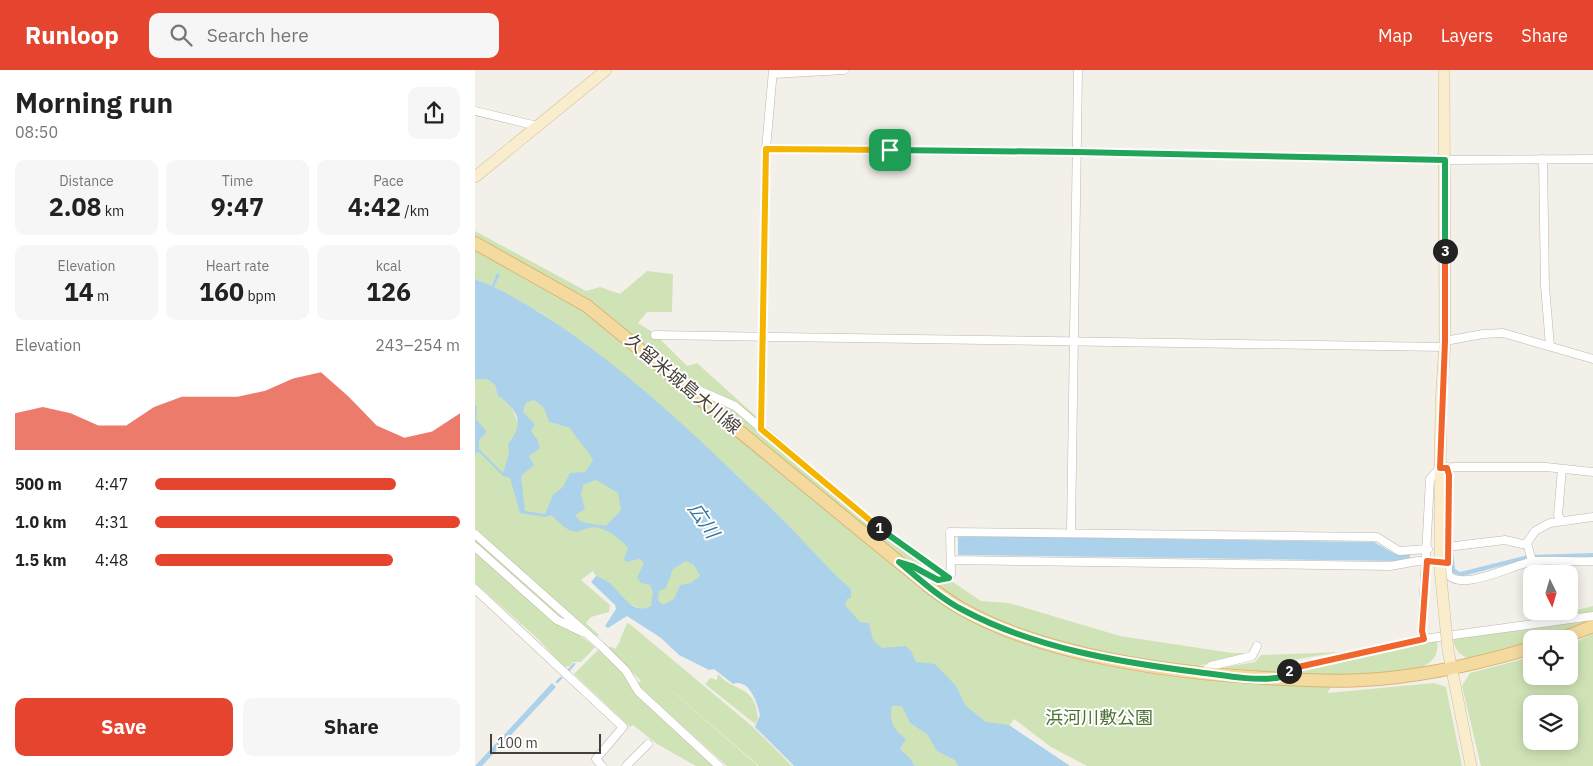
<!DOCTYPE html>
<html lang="en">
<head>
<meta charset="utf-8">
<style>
	body { margin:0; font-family:"IBM Plex Sans","Noto Sans JP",sans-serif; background:#f6f6f6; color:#222; height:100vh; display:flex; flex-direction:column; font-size:19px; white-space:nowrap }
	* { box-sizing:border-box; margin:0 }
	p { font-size:16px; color:#767676 }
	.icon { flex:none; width:28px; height:28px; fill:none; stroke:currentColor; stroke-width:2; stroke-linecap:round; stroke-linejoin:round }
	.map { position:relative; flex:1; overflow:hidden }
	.side { display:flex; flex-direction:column; background:#fff; width:475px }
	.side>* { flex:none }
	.needle { width:32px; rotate:175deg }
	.tools { position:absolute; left:1048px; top:495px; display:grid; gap:10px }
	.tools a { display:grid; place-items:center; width:55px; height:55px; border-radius:10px; background:#fff; box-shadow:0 2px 12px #0003; font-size:25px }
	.scale { position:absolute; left:15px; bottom:12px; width:111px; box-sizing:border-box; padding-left:5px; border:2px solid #464038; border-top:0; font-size:14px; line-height:18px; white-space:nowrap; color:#464038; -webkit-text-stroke:4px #fff; paint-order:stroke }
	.pin { position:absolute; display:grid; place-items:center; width:42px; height:42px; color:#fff; margin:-21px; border-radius:10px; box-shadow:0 2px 8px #0006 }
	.km { position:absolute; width:25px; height:25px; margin:-12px; border-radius:50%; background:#222; color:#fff; font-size:14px; line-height:25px; text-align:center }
	.round { display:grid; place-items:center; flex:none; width:52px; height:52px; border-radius:10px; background:#f6f6f6 }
	.overview { display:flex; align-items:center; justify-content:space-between; height:85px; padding:0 15px }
	h1 { font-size:28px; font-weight:700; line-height:38px }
	.metrics { display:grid; grid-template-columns:repeat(3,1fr); gap:8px; height:85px; padding:5px 15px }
	.metrics div { display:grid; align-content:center; border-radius:10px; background:#f6f6f6; text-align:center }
	.metrics b { font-size:25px; font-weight:700 }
	.metrics small { font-size:14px; font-weight:400 }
	.metrics p { font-size:14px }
	.chart { height:140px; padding:10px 15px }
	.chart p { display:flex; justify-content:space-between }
	.chart svg { width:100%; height:90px; margin-top:5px; fill:#e5442e; opacity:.7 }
	.button { display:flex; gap:10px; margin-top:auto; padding:10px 15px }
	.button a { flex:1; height:58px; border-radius:10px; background:#e5442e; color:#fff; font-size:20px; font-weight:700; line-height:58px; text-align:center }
	.button a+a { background:#f6f6f6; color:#222 }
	ul { padding:0 15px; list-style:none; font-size:16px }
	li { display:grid; grid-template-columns:80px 60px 1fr; align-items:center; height:38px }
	li i { height:12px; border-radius:6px; background:#e5442e }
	header { display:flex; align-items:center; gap:30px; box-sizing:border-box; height:70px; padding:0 25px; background:#e5442e; color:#fff }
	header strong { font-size:24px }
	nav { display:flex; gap:28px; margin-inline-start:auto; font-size:18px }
	.search { width:350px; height:45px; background:#f6f6f6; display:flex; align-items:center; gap:12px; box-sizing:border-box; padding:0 18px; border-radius:10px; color:#767676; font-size:19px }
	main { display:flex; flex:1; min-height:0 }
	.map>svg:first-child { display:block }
	.green { fill:#d0e3b6; fill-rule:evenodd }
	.water { fill:#abd2ea; fill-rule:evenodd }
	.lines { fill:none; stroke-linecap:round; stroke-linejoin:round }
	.stream { stroke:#abd2ea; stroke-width:2.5 }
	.street-casing { stroke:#beb7ac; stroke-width:9 }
	.secondary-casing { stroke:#cec09d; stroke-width:12 }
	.primary-casing { stroke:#d8b672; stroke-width:14 }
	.street { stroke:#fff; stroke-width:8 }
	.secondary { stroke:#f9edcd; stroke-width:11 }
	.primary { stroke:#f5daa0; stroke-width:12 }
	.secondary-bridge-casing { stroke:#cec09d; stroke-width:12; stroke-linecap:butt }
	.secondary-bridge { stroke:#f9edcd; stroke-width:11 }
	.split-1-casing { stroke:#fff; stroke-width:10 }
	.split-2-casing { stroke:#fff; stroke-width:10 }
	.split-3-casing { stroke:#fff; stroke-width:10 }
	.split-4-casing { stroke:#fff; stroke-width:10 }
	.split-1 { stroke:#f5b400; stroke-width:6 }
	.split-2 { stroke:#22a559; stroke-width:6 }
	.split-3 { stroke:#f0652b; stroke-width:6 }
	.split-4 { stroke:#22a559; stroke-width:6 }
	.labels { text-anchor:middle; stroke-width:4; stroke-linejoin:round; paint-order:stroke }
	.street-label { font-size:18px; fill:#464038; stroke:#fff }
	.park-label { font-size:18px; fill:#4c7231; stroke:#fff }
	.water-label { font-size:19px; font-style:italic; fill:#3978a0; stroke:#fff }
</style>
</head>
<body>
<header>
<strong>Runloop</strong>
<div class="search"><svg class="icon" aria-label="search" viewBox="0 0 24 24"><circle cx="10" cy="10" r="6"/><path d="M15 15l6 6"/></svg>Search here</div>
<nav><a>Map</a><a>Layers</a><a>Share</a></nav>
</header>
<main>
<section class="side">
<div class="overview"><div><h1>Morning run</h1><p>08:50</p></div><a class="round"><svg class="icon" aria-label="share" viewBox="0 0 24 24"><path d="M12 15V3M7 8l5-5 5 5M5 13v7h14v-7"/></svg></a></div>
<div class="metrics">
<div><p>Distance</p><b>2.08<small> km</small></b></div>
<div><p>Time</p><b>9:47</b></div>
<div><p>Pace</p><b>4:42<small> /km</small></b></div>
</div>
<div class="metrics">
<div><p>Elevation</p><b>14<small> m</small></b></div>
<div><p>Heart rate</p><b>160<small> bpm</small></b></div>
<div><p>kcal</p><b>126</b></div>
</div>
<div class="chart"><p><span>Elevation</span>243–254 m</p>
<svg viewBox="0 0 160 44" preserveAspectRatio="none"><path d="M0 44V26L10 23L20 26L30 32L40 32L50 23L60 18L70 18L80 18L90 15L100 9L110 6L120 18L130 32L140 38L150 35L160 26V44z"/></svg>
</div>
<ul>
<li><b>500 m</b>4:47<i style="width:79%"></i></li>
<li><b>1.0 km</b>4:31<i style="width:100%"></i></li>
<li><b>1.5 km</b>4:48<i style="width:78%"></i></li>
</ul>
<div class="button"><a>Save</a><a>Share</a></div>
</section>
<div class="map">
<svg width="1118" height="696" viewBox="0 0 1118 696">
	<rect width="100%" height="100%" fill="#f3f0e9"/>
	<path class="green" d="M 0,161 L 111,221 L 125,217 L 145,224 L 172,201 L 198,204 L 197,242 L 172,242 L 163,253 L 179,263 L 212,296 L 222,293 L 284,349 L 282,352 L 262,335 L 210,309 L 0,168 Z
		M 0,178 L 121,248 L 446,520 L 510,557 L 590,584 L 857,616 L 852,623 L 959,613 L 971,617 L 987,696 L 612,696 L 576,677 L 539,649 L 534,656 L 595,696 L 440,696 L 435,688 L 425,679 L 415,648 L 410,587 L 262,405 L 124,285 L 66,243 L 19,217 L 25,205 L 22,204 L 17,216 L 0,209 Z
		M 0,309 L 12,309 L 20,315 L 23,326 L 36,335 L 48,367 L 48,342 L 51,333 L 59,330 L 70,338 L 74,352 L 95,358 L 124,381 L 100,418 L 125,404 L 197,480 L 239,494 L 201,540 L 176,537 L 166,539 L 147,530 L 140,519 L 133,512 L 121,506 L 118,501 L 106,510 L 135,535 L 134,542 L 116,547 L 111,553 L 124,565 L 120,569 L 0,461 Z
		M 219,318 L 258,338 L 468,507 L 462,507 L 428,490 Z
		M 0,467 L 94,553 L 84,547 L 0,474 Z
		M 0,481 C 24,502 47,525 72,545 C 88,557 106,564 120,577 L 106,592 L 98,592 L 95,596 L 89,597 L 63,569 L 0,513 Z
		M 438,500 L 463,512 L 478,512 L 506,531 L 534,533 L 645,566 L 757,583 L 776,583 L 719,597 L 665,590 L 582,571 L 532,555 L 488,535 Z
		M 1118,536 L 1118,542 L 1078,546 Z
		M 1118,550 L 1071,569 L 1056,569 L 1056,574 L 995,589 C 984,585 980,580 978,569 Z
		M 152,553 L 156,555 L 277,656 L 317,696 L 284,696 L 147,578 L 283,696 L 252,696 L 165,618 L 161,613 L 166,611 L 134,580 L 135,576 L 140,579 L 145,571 L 147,575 L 145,570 Z
		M 1118,563 L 1118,696 L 1006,696 L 987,616 L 995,603 L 1056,587 L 1056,606 L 1094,606 L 1094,576 ZM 1056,634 L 1094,634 L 1094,671 L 1056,671 Z
		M 962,571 C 963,580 962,586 955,592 C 935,610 848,603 819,603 Z
		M 123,580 L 147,603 L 165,628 L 240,696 L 221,696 L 182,674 L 158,655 L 155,657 L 99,604 Z
		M 865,582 L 817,590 L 798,604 L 749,601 L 751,597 L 780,592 L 786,585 Z
		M 243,604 C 259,623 281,614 283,649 L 280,654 L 230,614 L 235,608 L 242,610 Z"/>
	<path class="water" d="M 22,203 L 25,205 L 19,217 C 123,269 218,363 302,444 C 327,468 349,496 376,519 L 376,528 L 372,529 L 370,535 L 385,552 L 394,553 L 398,570 L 407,578 L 431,576 L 436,581 L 441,592 L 460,594 L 481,616 L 491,636 L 511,652 L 534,655 L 595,696 L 483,696 L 480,690 L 462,681 L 452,664 L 435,653 L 427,636 L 417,636 C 414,652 418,659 431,669 L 425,679 L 435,688 L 440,696 L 319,696 L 280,657 L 285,645 C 282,632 274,608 258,614 L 239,599 L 234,600 L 204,585 L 186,568 L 152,546 L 133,558 L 130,556 L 141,539 L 140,535 L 116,512 L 121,506 C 126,508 131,510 135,513 C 146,523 158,546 176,536 L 178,521 L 175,515 L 166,513 L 162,508 L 169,493 L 164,489 L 151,492 L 149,489 L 153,478 C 144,468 128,454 113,458 C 107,459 104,463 98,461 C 90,460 82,450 76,445 L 70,447 L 45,443 L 35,408 L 28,406 L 4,382 L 0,384 L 0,335 L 2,337 L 1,349 L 12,362 L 4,370 L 4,379 L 28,403 L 34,383 L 33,374 C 50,354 43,339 23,326 L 20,315 L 12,309 L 0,309 L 0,209 L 17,216 ZM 59,330 L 69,338 L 74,352 L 95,358 C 102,370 111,377 118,390 L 110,402 L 95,403 L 88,417 L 78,425 L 70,444 L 50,441 L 46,406 L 59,395 L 54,386 L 65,378 L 62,369 L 56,361 L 60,354 L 48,342 L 51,333 ZM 121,410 L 143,423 L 146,440 L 131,456 L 106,452 L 100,445 L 110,439 L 106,425 L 108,415 ZM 211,491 L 219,495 L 225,506 L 216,513 L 205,515 L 199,529 L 188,535 L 183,530 L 184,521 L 191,518 L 198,499 Z
		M 483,466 L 899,472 L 920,484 L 935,484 L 935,488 L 920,491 L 483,485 Z
		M 976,481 L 978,482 L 980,499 L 985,502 L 1053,485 L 1118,483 L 1118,488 L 1053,489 L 988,506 L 977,503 Z
		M 77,613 L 81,617 L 7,696 L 0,696 Z"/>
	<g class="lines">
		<path class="stream" d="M 94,600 L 99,594
			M 82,612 L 86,608"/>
		<defs>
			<path id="street" d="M 298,4 L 369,0
				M 0,41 L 62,56
				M 291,79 L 601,82 L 970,90 L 1118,89
				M 1068,89 L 1070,216 L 1075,276
				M 180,265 L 969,277
				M 970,271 L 1008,264 L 1028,263 L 1118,289
				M 212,315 L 260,336 L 402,457 L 474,508
				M 286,359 L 291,79 L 298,0
				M 972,397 L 973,504 C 987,523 1040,493 1060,491 C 1079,490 1099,492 1118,491
				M 1086,450 L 1083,445 L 1087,399
				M 596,462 L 603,0
				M 0,464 L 126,576 L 151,601 L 163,621 L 244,696
				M 1052,473 L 1057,491
				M 0,477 L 82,550 L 107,562
				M 972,477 L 1030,470 L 1047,474 L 1052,473 L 1060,461 L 1075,453 L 1118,447
				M 476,490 L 915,496 L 943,491 L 973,493
				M 432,494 L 463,510 L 474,508 L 476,504 L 475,462 L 902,467 L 924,481 L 953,479
				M 0,519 L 148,657 L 121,689 L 127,696
				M 949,569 L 947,561 L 955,409 L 965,398 L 981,397 L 1071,397 L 1118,402
				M 727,603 L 736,596 L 777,586 L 782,576
				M 804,609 L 823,597 L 949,569 L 1118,546
				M 151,696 L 173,674"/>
			<path id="secondary" d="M 0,107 L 131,0
				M 965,414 L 966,333 L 970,271 L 969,0
				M 973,580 L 996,696"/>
			<path id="primary" d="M 0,173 L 112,236 L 453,516 C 464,524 475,532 487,539 C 570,586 697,603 791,608 C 823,610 857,612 889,610 C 946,607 1002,594 1056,578
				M 1085,569 L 1118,556"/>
		</defs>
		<use href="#street" class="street-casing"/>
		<use href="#secondary" class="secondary-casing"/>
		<use href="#primary" class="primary-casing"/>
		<use href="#street" class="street"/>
		<use href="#secondary" class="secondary"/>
		<use href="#primary" class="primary"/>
		<defs>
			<path id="secondary-bridge" d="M 965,414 L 965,498 L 973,580"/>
		</defs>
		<use href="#secondary-bridge" class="secondary-bridge-casing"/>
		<use href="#secondary-bridge" class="secondary-bridge"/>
	</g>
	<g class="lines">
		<defs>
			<path id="split-1" d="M 404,458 L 286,359 L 291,79 L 415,80"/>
			<path id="split-2" d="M 404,458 L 474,508 L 463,510 L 437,496 L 424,492 C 444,509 465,528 488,540 C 559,578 643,592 722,602 C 747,605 776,611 801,608 C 806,608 809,603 814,601"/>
			<path id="split-3" d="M 814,601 L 823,597 L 949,569 L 947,561 L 952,491 L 973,493 L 974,405 L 972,398 L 965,398 L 970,271 L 970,181"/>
			<path id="split-4" d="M 415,80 L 601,82 L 970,90 L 970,181"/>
		</defs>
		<use href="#split-1" class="split-1-casing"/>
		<use href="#split-2" class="split-2-casing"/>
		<use href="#split-3" class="split-3-casing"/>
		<use href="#split-4" class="split-4-casing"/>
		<use href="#split-1" class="split-1"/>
		<use href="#split-2" class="split-2"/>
		<use href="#split-3" class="split-3"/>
		<use href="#split-4" class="split-4"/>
	</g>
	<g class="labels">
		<g class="street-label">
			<text transform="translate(208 314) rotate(40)" y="6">久留米城島大川線</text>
		</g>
		<g class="park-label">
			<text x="624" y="654">浜河川敷公園</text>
		</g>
		<g class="water-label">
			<text transform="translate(229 450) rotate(56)" y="7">広川</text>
		</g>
	</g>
</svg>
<div class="tools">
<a><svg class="needle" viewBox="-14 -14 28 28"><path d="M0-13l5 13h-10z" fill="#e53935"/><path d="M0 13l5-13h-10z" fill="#767676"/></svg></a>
<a><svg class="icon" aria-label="locate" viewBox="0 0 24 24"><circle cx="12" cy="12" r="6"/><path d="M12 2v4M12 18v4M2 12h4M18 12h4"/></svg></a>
<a><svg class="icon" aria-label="layers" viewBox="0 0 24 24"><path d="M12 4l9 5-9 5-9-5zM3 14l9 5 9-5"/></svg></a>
</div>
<div class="scale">100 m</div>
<div class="pin" style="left:415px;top:80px;background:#1e9e55"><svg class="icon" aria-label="arrive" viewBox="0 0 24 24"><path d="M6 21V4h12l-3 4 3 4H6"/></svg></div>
<b class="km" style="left:404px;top:458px">1</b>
<b class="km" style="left:814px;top:601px">2</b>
<b class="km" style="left:970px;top:181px">3</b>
</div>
</main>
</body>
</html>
